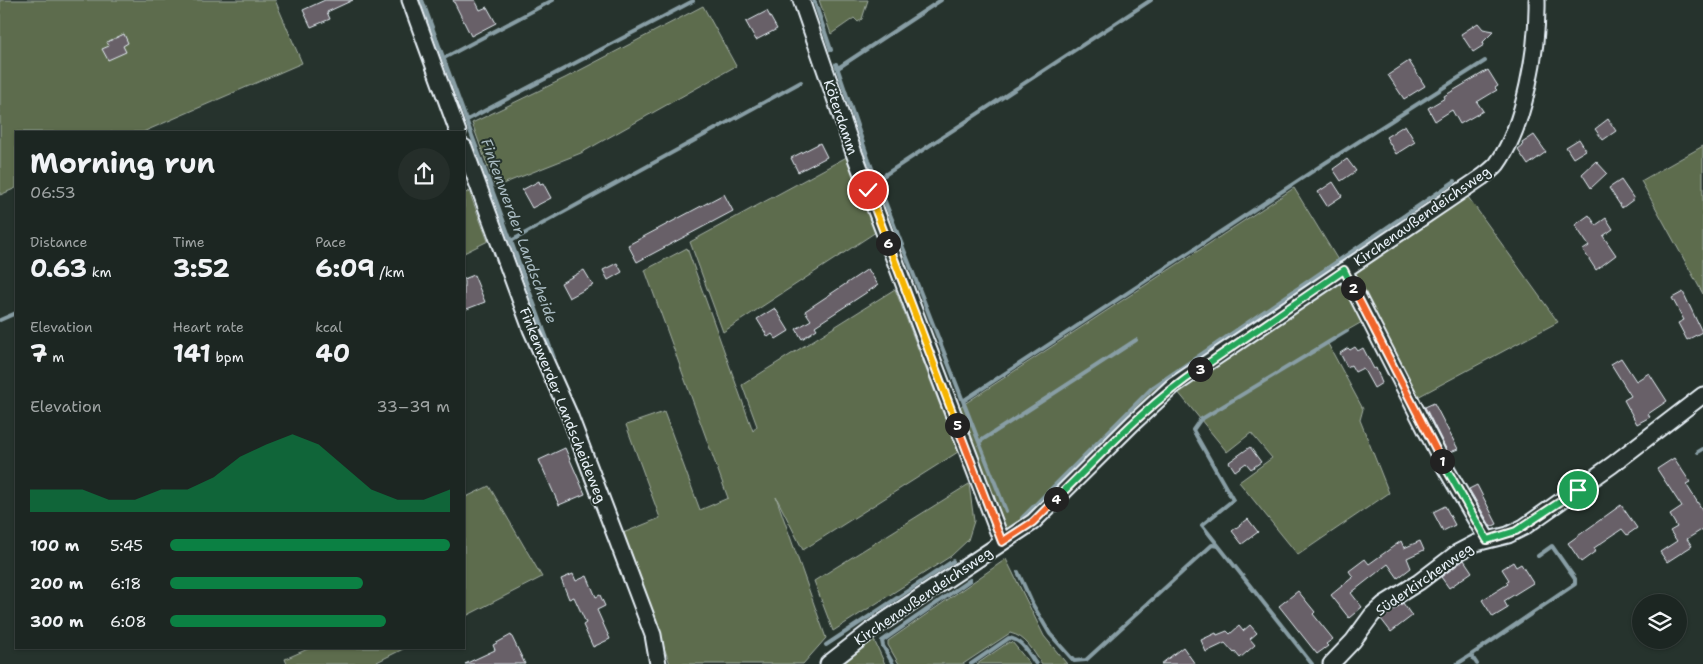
<!DOCTYPE html>
<html lang="en">
<head>
<meta charset="utf-8">
<style>
	body { margin:0; font-family:"Shantell Sans",sans-serif; background:#252e2a; color:#f1f3f6; height:100vh; display:flex; flex-direction:column; font-size:19px; white-space:nowrap }
	* { box-sizing:border-box; margin:0 }
	p { font-size:16px; color:#a0a5a5 }
	.icon { flex:none; width:28px; height:28px; fill:none; stroke:currentColor; stroke-width:2; stroke-linecap:round; stroke-linejoin:round }
	.map { position:relative; flex:1; overflow:hidden }
	.details { position:absolute; left:15px; top:131px; width:450px; height:518px; display:flex; flex-direction:column; background:#1c2622; border-radius:0px; box-shadow:0 1px 4px #0004,0 0 0 1px #3a4340 }
	.details>* { flex:none }
	.buttons { position:absolute; left:1632px; top:594px; display:grid; gap:10px }
	.buttons a { display:grid; place-items:center; width:55px; height:55px; border-radius:50%; background:#1c2622; box-shadow:0 1px 4px #0004,0 0 0 1px #3a4340; font-size:25px }
	.pin { position:absolute; display:grid; place-items:center; width:42px; height:42px; color:#fff; margin:-21px; border:2px solid #fff; border-radius:50%; box-shadow:0 1px 5px #0007 }
	.km { position:absolute; width:25px; height:25px; margin:-12px; border-radius:50%; background:#222; color:#fff; font-size:14px; line-height:25px; text-align:center }
	.round { display:grid; place-items:center; flex:none; width:52px; height:52px; border-radius:26px; background:#252e2a }
	.head { display:flex; align-items:center; justify-content:space-between; height:85px; padding:0 15px }
	h1 { font-size:28px; font-weight:700; line-height:38px }
	.stats { display:grid; grid-template-columns:repeat(3,1fr); gap:8px; height:85px; padding:5px 15px }
	.stats div { display:grid; align-content:center }
	.stats b { font-size:25px; font-weight:700 }
	.stats small { font-size:14px; font-weight:400 }
	.stats p { font-size:14px }
	.chart { height:140px; padding:10px 15px }
	.chart p { display:flex; justify-content:space-between }
	.chart svg { width:100%; height:90px; margin-top:5px; fill:#0b8043; opacity:.7 }
	ul { padding:0 15px; list-style:none; font-size:16px }
	li { display:grid; grid-template-columns:80px 60px 1fr; align-items:center; height:38px }
	li i { height:12px; border-radius:6px; background:#0b8043 }
	.map>svg:first-child { display:block }
	.green { fill:#5d6c4e; stroke:#a2aea3 }
	.lines { fill:none; stroke-linecap:round; stroke-linejoin:round }
	.stream { stroke:#889ea5; stroke-width:4 }
	.building { fill:#686067; stroke:#e8f1f8 }
	.minor-casing { stroke:#e8f1f8; stroke-width:19 }
	.minor { stroke:#26332d; stroke-width:15 }
	.split-1-casing { stroke:#fff; stroke-width:10 }
	.split-2-casing { stroke:#fff; stroke-width:10 }
	.split-3-casing { stroke:#fff; stroke-width:10 }
	.split-4-casing { stroke:#fff; stroke-width:10 }
	.split-5-casing { stroke:#fff; stroke-width:10 }
	.split-6-casing { stroke:#fff; stroke-width:10 }
	.split-7-casing { stroke:#fff; stroke-width:10 }
	.split-1 { stroke:#22a559; stroke-width:6 }
	.split-2 { stroke:#f0652b; stroke-width:6 }
	.split-3 { stroke:#22a559; stroke-width:6 }
	.split-4 { stroke:#22a559; stroke-width:6 }
	.split-5 { stroke:#f0652b; stroke-width:6 }
	.split-6 { stroke:#f5b400; stroke-width:6 }
	.split-7 { stroke:#f5b400; stroke-width:6 }
	.labels { text-anchor:middle; stroke-width:4; stroke-linejoin:round; paint-order:stroke }
	.street-label { font-size:14px; fill:#e8f1f8; stroke:#26332d }
	.water-label { font-size:15px; font-style:italic; fill:#a8bac1; stroke:#26332d }
</style>
</head>
<body>
<div class="map">
<svg width="1703" height="664" viewBox="0 0 1703 664">
	<rect width="100%" height="100%" fill="#26332d"/>
	<filter id="ink" filterUnits="userSpaceOnUse"><feTurbulence type="fractalNoise" baseFrequency=".02" numOctaves="2"/><feDisplacementMap in="SourceGraphic" scale="10" xChannelSelector="R" yChannelSelector="G"/><feConvolveMatrix kernelMatrix="1 2 1 2 8 2 1 2 1" color-interpolation-filters="sRGB"/></filter>
	<g filter="url(#ink)">
		<path class="green" d="M 0,0 L 275,0 L 302,63 L 143,132 L 16,132 L 16,188 L 0,195 Z
			M 819,0 L 868,0 L 862,19 L 858,22 L 854,18 L 831,34 Z
			M 703,6 L 736,66 L 581,153 L 495,187 L 472,123 L 565,78 Z
			M 1703,146 L 1703,294 L 1641,181 Z
			M 854,153 L 882,228 L 723,332 L 690,242 Z
			M 1294,188 L 1344,270 L 1463,190 L 1558,322 L 1412,400 L 1369,318 L 1327,342 L 1363,409 L 1360,420 L 1389,493 L 1298,555 L 1239,482 L 1272,458 L 1251,433 L 1227,452 L 1174,387 L 1002,542 L 952,412 Z
			M 469,191 L 488,241 L 464,253 L 464,194 Z
			M 687,248 L 753,431 L 757,426 L 742,385 L 895,289 L 958,452 L 803,550 L 776,497 L 826,638 L 803,664 L 670,664 L 623,533 L 660,518 L 626,425 L 664,412 L 700,510 L 728,498 L 645,270 Z
			M 969,484 L 974,521 L 968,540 L 951,556 L 833,631 L 814,581 Z
			M 489,486 L 542,577 L 464,617 L 464,498 Z
			M 1006,559 L 1044,636 L 1067,664 L 1042,664 C 1032,650 1027,637 1010,633 L 963,664 L 899,664 L 888,645 L 888,641 Z
			M 874,640 L 885,664 L 842,664 Z
			M 1009,642 L 1013,643 L 1030,664 L 977,664 Z
			M 310,648 L 405,648 L 373,664 L 287,664 L 285,659 Z"/>
		<g class="lines">
			<path class="stream" d="M 422,0 L 554,358
				M 814,0 L 831,50
				M 444,58 L 553,0
				M 836,64 L 868,158 L 1006,511
				M 838,68 L 941,0
				M 467,120 L 693,1
				M 877,180 L 1151,0
				M 511,241 L 801,82
				M 0,320 L 16,313
				M 963,401 L 1325,163 L 1485,61
				M 979,442 L 1136,340
				M 1698,452 L 1703,449
				M 1022,518 L 1152,388 L 1455,181
				M 1018,572 L 1033,605 L 1050,634 L 1074,661 L 1086,660 L 1212,545 L 1218,546
				M 826,645 L 953,561
				M 893,664 L 883,646 L 882,641 L 970,580
				M 971,664 L 1009,638 C 1023,640 1028,653 1036,664
				M 1312,664 L 1202,525 L 1233,500 L 1193,430 L 1200,420 L 1347,331
				M 1457,664 L 1471,655
				M 1477,664 L 1471,655 L 1575,584 L 1575,579 L 1552,546 L 1538,556"/>
		</g>
		<path class="building" d="M 325,0 L 353,0 L 327,12 L 330,19 L 311,27 L 303,10 Z
			M 453,0 L 475,0 L 480,10 L 487,7 L 496,23 L 471,36 Z
			M 767,11 L 777,29 L 756,40 L 746,22 Z
			M 1478,23 L 1483,29 L 1494,31 L 1483,42 L 1484,45 L 1473,52 L 1461,34 Z
			M 124,34 L 128,43 L 123,46 L 126,52 L 108,60 L 102,49 L 109,46 L 107,42 Z
			M 1409,61 L 1425,86 L 1404,99 L 1388,75 Z
			M 1488,70 L 1498,86 L 1495,88 L 1497,90 L 1477,102 L 1483,111 L 1460,124 L 1452,110 L 1435,121 L 1428,108 L 1445,98 L 1444,96 Z
			M 1608,119 L 1616,131 L 1603,140 L 1595,129 Z
			M 1405,125 L 1415,142 L 1396,154 L 1386,137 Z
			M 1534,135 L 1546,152 L 1528,165 L 1518,150 L 1523,146 L 1522,143 Z
			M 1579,139 L 1586,150 L 1573,158 L 1566,147 Z
			M 820,143 L 827,157 L 798,172 L 791,158 Z
			M 1347,159 L 1356,171 L 1341,181 L 1333,169 Z
			M 1596,161 L 1607,173 L 1591,188 L 1582,174 Z
			M 1621,180 L 1634,199 L 1622,208 L 1609,188 Z
			M 539,181 L 540,184 L 543,183 L 551,198 L 532,208 L 522,190 Z
			M 1333,182 L 1342,196 L 1327,206 L 1318,192 Z
			M 724,194 L 733,211 L 637,262 L 628,245 Z
			M 1589,215 L 1596,225 L 1606,218 L 1613,229 L 1603,236 L 1616,255 L 1596,270 L 1583,250 L 1589,246 L 1575,225 Z
			M 617,263 L 622,272 L 608,280 L 603,270 Z
			M 868,269 L 878,285 L 815,326 L 817,329 L 802,339 L 796,329 L 811,320 L 805,311 Z
			M 584,270 L 593,285 L 569,298 L 561,283 Z
			M 474,275 L 485,302 L 464,310 L 464,279 Z
			M 1683,292 L 1702,332 L 1687,340 L 1678,323 L 1684,320 L 1672,298 Z
			M 775,308 L 789,331 L 776,339 L 772,334 L 768,337 L 757,319 Z
			M 1355,347 L 1358,351 L 1363,348 L 1374,369 L 1376,368 L 1382,383 L 1374,388 L 1363,368 L 1355,372 L 1351,365 L 1347,367 L 1340,353 L 1348,348 L 1350,350 Z
			M 1621,358 L 1636,381 L 1649,373 L 1667,401 L 1648,414 L 1650,417 L 1637,424 L 1624,400 L 1631,396 L 1611,364 Z
			M 1434,403 L 1458,449 L 1448,453 L 1425,407 Z
			M 1250,447 L 1261,462 L 1251,469 L 1246,463 L 1235,471 L 1229,462 Z
			M 565,448 L 585,494 L 559,505 L 539,460 Z
			M 1674,458 L 1690,482 L 1686,484 L 1703,511 L 1703,529 L 1687,539 L 1692,546 L 1667,562 L 1660,552 L 1677,541 L 1670,531 L 1677,527 L 1670,515 L 1682,507 L 1657,469 Z
			M 1477,485 L 1497,524 L 1491,527 L 1469,489 Z
			M 1621,505 L 1637,528 L 1627,535 L 1622,529 L 1594,548 L 1596,551 L 1581,562 L 1568,543 Z
			M 1445,506 L 1455,525 L 1443,531 L 1433,512 Z
			M 1248,519 L 1258,532 L 1242,544 L 1232,531 Z
			M 1401,541 L 1404,548 L 1420,541 L 1424,550 L 1407,558 L 1411,568 L 1398,578 L 1388,564 L 1351,593 L 1362,607 L 1349,618 L 1331,595 L 1353,577 L 1349,571 L 1365,559 L 1369,564 Z
			M 1464,560 L 1472,572 L 1449,588 L 1441,577 Z
			M 1513,562 L 1516,567 L 1521,564 L 1533,583 L 1504,601 L 1508,608 L 1493,617 L 1482,600 L 1508,584 L 1506,582 L 1509,580 L 1502,569 Z
			M 573,574 L 576,581 L 587,576 L 596,597 L 600,595 L 605,606 L 597,610 L 610,639 L 593,647 L 583,625 L 586,623 L 574,597 L 569,599 L 561,579 Z
			M 1298,591 L 1315,612 L 1313,614 L 1333,639 L 1326,644 L 1328,646 L 1317,654 L 1279,606 Z
			M 1403,603 L 1412,616 L 1391,632 L 1381,619 Z
			M 1250,625 L 1257,633 L 1250,639 L 1255,645 L 1240,658 L 1235,652 L 1234,653 L 1225,643 L 1206,652 L 1201,640 L 1216,633 L 1217,635 L 1227,631 L 1230,634 L 1239,626 L 1243,631 Z
			M 511,635 L 525,664 L 465,664 L 495,650 L 493,645 Z
			M 1183,647 L 1195,664 L 1161,664 Z"/>
		<g class="lines">
			<defs>
				<path id="minor" d="M 410,0 L 458,132
					M 801,0 L 854,153 L 1002,542
					M 464,147 L 531,329 L 569,414 L 616,537 L 653,635 L 658,664
					M 1344,270 L 1446,469 L 1487,539
					M 828,664 L 874,628 L 1033,522 L 1133,423 L 1173,386 L 1482,177 C 1487,173 1493,169 1497,164 C 1525,126 1538,47 1537,0
					M 1331,664 L 1353,641 L 1372,615 L 1384,604 L 1419,582 L 1457,553 L 1476,543 L 1508,535 L 1524,527 L 1612,465 L 1703,395"/>
			</defs>
			<use href="#minor" class="minor-casing"/>
			<use href="#minor" class="minor"/>
		</g>
	</g>
	<g class="lines" filter="url(#ink)">
		<defs>
			<path id="split-1" d="M 1442,461 L 1487,540 L 1516,531 L 1578,490"/>
			<path id="split-2" d="M 1353,288 L 1442,461"/>
			<path id="split-3" d="M 1200,369 L 1344,270 L 1353,288"/>
			<path id="split-4" d="M 1056,499 C 1102,454 1146,405 1200,369"/>
			<path id="split-5" d="M 957,425 L 1002,542 L 1033,522 L 1056,499"/>
			<path id="split-6" d="M 888,243 L 957,425"/>
			<path id="split-7" d="M 868,190 L 888,243"/>
		</defs>
		<use href="#split-1" class="split-1-casing"/>
		<use href="#split-2" class="split-2-casing"/>
		<use href="#split-3" class="split-3-casing"/>
		<use href="#split-4" class="split-4-casing"/>
		<use href="#split-5" class="split-5-casing"/>
		<use href="#split-6" class="split-6-casing"/>
		<use href="#split-7" class="split-7-casing"/>
		<use href="#split-1" class="split-1"/>
		<use href="#split-2" class="split-2"/>
		<use href="#split-3" class="split-3"/>
		<use href="#split-4" class="split-4"/>
		<use href="#split-5" class="split-5"/>
		<use href="#split-6" class="split-6"/>
		<use href="#split-7" class="split-7"/>
	</g>
	<g class="labels">
		<g class="street-label">
			<text transform="translate(841 117) rotate(71)" y="5">Köterdamm</text>
			<text transform="translate(1422 216) rotate(-35)" y="5">Kirchenaußendeichsweg</text>
			<text transform="translate(563 405) rotate(68)" y="5">Finkenwerder Landscheideweg</text>
			<text transform="translate(1424 579) rotate(-35)" y="5">Süderkirchenweg</text>
			<text transform="translate(923 596) rotate(-34)" y="5">Kirchenaußendeichsweg</text>
		</g>
		<g class="water-label">
			<text transform="translate(519 231) rotate(70)" y="5">Finkenwerder Landscheide</text>
		</g>
	</g>
</svg>
<div class="buttons">
<a><svg class="icon" aria-label="layers" viewBox="0 0 24 24"><path d="M12 4l9 5-9 5-9-5zM3 14l9 5 9-5"/></svg></a>
</div>
<div class="pin" style="left:1578px;top:490px;background:#1e9e55"><svg class="icon" aria-label="arrive" viewBox="0 0 24 24"><path d="M6 21V4h12l-3 4 3 4H6"/></svg></div>
<div class="pin" style="left:868px;top:190px;background:#d93025"><svg class="icon" aria-label="check" viewBox="0 0 24 24"><path d="M5 12l5 5 9-10"/></svg></div>
<b class="km" style="left:1442px;top:461px">1</b>
<b class="km" style="left:1353px;top:288px">2</b>
<b class="km" style="left:1200px;top:369px">3</b>
<b class="km" style="left:1056px;top:499px">4</b>
<b class="km" style="left:957px;top:425px">5</b>
<b class="km" style="left:888px;top:243px">6</b>
<section class="details">
<div class="head"><div><h1>Morning run</h1><p>06:53</p></div><a class="round"><svg class="icon" aria-label="share" viewBox="0 0 24 24"><path d="M12 15V3M7 8l5-5 5 5M5 13v7h14v-7"/></svg></a></div>
<div class="stats">
<div><p>Distance</p><b>0.63<small> km</small></b></div>
<div><p>Time</p><b>3:52</b></div>
<div><p>Pace</p><b>6:09<small> /km</small></b></div>
</div>
<div class="stats">
<div><p>Elevation</p><b>7<small> m</small></b></div>
<div><p>Heart rate</p><b>141<small> bpm</small></b></div>
<div><p>kcal</p><b>40</b></div>
</div>
<div class="chart"><p><span>Elevation</span>33–39 m</p>
<svg viewBox="0 0 160 44" preserveAspectRatio="none"><path d="M0 44V33L10 33L20 33L30 38L40 38L50 33L60 33L70 27L80 17L90 11L100 6L110 11L120 22L130 33L140 38L150 38L160 33V44z"/></svg>
</div>
<ul>
<li><b>100 m</b>5:45<i style="width:100%"></i></li>
<li><b>200 m</b>6:18<i style="width:69%"></i></li>
<li><b>300 m</b>6:08<i style="width:77%"></i></li>
</ul>
</section>
</div>
</body>
</html>
